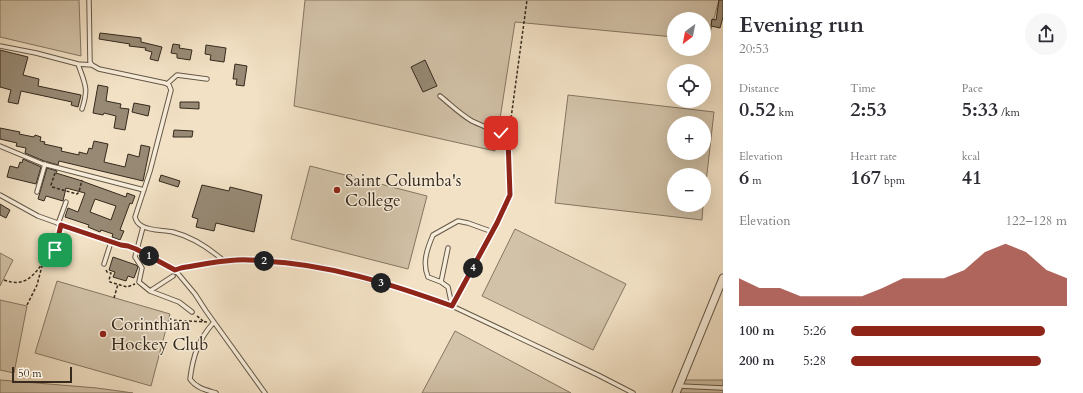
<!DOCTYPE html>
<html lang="en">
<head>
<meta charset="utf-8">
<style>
	body { margin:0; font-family:Cardo,serif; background:#f7f7f7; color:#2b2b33; height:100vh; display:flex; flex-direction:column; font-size:15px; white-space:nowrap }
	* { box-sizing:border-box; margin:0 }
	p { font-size:13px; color:#7c7c81 }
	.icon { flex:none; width:22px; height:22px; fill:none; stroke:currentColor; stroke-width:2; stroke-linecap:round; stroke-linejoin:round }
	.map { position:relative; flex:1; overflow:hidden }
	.panel { display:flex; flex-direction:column; background:#fff; width:360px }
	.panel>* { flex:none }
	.needle { width:26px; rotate:212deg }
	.tools { position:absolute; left:667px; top:12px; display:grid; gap:8px }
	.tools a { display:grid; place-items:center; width:44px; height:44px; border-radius:50%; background:#fff; box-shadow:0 4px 16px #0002; font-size:20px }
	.scale { position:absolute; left:12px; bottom:10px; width:60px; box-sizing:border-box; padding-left:4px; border:2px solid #352a1d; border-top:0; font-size:11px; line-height:14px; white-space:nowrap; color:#352a1d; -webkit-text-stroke:3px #f7ecd9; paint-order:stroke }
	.pin { position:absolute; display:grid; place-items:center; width:34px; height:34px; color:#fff; margin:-17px; border-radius:8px; box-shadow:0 2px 6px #0006 }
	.km { position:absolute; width:20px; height:20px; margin:-10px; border-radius:50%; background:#222; color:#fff; font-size:11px; line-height:20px; text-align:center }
	.round { display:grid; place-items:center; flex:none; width:42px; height:42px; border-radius:21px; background:#f7f7f7 }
	.headline { display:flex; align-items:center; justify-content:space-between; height:68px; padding:0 16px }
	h1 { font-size:22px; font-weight:700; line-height:30px }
	.metrics { display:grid; grid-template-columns:repeat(3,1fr); gap:6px; height:68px; padding:4px 16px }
	.metrics div { display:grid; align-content:center }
	.metrics b { font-size:20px; font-weight:700 }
	.metrics small { font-size:11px; font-weight:400 }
	.metrics p { font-size:11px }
	.chart { height:112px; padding:8px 16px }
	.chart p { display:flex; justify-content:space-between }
	.chart svg { width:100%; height:72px; margin-top:4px; fill:#8f2418; opacity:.7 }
	ul { padding:0 16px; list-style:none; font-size:13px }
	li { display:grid; grid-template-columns:64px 48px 1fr; align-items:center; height:30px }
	li i { height:10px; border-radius:5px; background:#8f2418 }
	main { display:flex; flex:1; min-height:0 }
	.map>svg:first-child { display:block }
	.green { fill:#d2c2a8; stroke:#847662; fill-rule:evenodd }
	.building { fill:#978974; stroke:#352a1d; fill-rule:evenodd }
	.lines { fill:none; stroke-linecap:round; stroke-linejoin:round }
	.lane-casing { stroke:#645847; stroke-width:5.5 }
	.street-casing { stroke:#645847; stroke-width:9 }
	.path { stroke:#352a1d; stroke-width:1.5; stroke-dasharray:3 2; stroke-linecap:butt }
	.lane { stroke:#f7ecd9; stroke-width:3.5 }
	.street { stroke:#f7ecd9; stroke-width:7 }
	.route-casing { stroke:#fff; stroke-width:8 }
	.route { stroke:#8f2418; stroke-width:5 }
	.poi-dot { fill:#8f2418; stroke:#f7ecd9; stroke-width:1.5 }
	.labels { text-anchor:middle; stroke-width:3; stroke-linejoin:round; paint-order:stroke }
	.poi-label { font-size:17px; fill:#352a1d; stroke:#f7ecd9; text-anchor:start }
</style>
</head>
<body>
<main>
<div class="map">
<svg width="723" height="393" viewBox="0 0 723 393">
	<rect width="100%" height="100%" fill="#f2e1c5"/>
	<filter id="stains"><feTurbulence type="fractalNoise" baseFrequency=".005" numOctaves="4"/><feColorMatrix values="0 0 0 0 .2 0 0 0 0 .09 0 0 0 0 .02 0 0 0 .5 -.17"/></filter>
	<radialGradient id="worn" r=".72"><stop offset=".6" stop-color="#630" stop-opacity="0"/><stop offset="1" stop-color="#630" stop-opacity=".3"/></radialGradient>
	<path class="green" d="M 0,0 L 79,0 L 81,56 L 0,37 Z
		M 305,0 L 719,0 L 708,40 L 704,40 L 704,19 L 674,19 L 674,37 L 515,22 L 495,151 L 294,106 Z
		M 568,95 L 714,112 L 704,200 L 704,175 L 674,175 L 674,205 L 703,205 L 702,220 L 555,203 ZM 674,123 L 704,123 L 704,153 L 674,153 Z
		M 310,166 L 427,196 L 408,269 L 291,239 Z
		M 515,229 L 626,284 L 593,350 L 482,296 Z
		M 0,253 L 13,260 L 0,286 Z
		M 57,281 L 170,314 L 151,386 L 35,353 Z
		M 0,300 L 27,306 L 14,373 L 0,370 Z
		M 455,331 L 571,393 L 422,393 Z
		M 0,380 L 97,388 L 133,393 L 0,393 Z
		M 684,380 L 723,380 L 723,393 L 679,393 Z"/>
	<path class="building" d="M 719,0 L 723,0 L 723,17 L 720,28 L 711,26 L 712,19 L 716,20 Z
		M 100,33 L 141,38 L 141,42 L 162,47 L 158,61 L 150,59 L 152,52 L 145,50 L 146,48 L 129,46 L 130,44 L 99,39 Z
		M 173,44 L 180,45 L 179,48 L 192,50 L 190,60 L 177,58 L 177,54 L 171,53 Z
		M 206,45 L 226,48 L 224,62 L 210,60 L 211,55 L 205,54 Z
		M 0,50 L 28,57 L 23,75 L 39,79 L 38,86 L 81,95 L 78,107 L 71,105 L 72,102 L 21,91 L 18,104 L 8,102 L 11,90 L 0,87 Z
		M 425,60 L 437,86 L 423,92 L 411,67 Z
		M 235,64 L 247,66 L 244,86 L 236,85 L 237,79 L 233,79 Z
		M 98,85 L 108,87 L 106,101 L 121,104 L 120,108 L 129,109 L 125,130 L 114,128 L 116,116 L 104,113 L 103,115 L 93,113 Z
		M 180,102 L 199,102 L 199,109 L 180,108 Z
		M 134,103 L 150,106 L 148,116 L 132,112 Z
		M 0,128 L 20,132 L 19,134 L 34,137 L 35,135 L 41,137 L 40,141 L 45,142 L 44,144 L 62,148 L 61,151 L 79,155 L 79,152 L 87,154 L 89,148 L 92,149 L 94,141 L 108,144 L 104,162 L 125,167 L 128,154 L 139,157 L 141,145 L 150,147 L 143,181 L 59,161 L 58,165 L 44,161 L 25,153 L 26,148 L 16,146 L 17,143 L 0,139 Z
		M 174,130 L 193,131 L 192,137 L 173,137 Z
		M 23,159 L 41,167 L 36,184 L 7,177 L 10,166 L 18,168 L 20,162 L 22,163 Z
		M 47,168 L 57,171 L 56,173 L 79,180 L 126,197 L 127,193 L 135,196 L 132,204 L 130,203 L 120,230 L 124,231 L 120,240 L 112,237 L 113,234 L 101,230 L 100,232 L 88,227 L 89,225 L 65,217 L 68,208 L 78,212 L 85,193 L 66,188 L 63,201 L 46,196 L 44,201 L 38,199 ZM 95,199 L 116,206 L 111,220 L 90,212 Z
		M 161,175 L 180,181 L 178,187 L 159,181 Z
		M 202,185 L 229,191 L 230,187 L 262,195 L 254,232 L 216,223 L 214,231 L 196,227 L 198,219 L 192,217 Z
		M 0,204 L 10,210 L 6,218 L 0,215 Z
		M 113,257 L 136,265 L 138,267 L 134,278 L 128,276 L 126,281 L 113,277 L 115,272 L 109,270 Z"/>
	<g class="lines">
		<defs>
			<path id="lane" d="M 89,0 L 90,62 L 92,65 L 99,69 L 165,83 L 169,85 L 171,90 L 150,171 L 135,217 C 136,221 138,224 142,226 C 150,231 164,230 173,232 C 193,237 209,248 224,261
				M 0,46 L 36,53 L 78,64 L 92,65
				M 78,64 C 85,84 89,88 82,109
				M 167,84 L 177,75 L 207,79
				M 440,96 C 450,104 460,114 472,121 C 484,127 497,130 508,139 L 510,195 L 497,223 L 452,306
				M 0,146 L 43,164 L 144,190
				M 37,192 L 45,164
				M 0,195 L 38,216 L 111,242 L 136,249 L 175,270 L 195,294 L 206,311 L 265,393
				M 58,224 L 66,202
				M 143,227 L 135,257 L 142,268 L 139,282 L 150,291 L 179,302 L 192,312
				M 104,264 L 111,242
				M 175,270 L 181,268 L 236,260 L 287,262 L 321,267 L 409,291 L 452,306 L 598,375 L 633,393
				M 441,282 L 448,248
				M 150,291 L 173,276
				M 452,306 L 448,287 L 441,282 L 428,277 C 422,263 427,249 433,235 L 458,221 L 468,223 L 493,232
				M 214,322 C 198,340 193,356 190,379 C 196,388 206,390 216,393
				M 679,386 L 723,388"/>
			<path id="street" d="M 676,393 L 723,278"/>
		</defs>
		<use href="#lane" class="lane-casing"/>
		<use href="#street" class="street-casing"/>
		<path class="path" d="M 509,133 L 527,0
			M 55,173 L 51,185 L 52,187 L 77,194 L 79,192 L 82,180
			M 106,270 L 107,272 L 111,273 L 109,280 L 110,282 L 127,287 L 135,284
			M 4,280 C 25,288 34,275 45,260 C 47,257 50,256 52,254 C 58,248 59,238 60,230
			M 114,298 L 118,284
			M 27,305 L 37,285 L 42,266
			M 197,316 L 203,321
			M 169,320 L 207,322"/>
		<use href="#lane" class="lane"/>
		<use href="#street" class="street"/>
	</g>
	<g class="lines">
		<defs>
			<path id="route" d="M 55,250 L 61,225 L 121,245 L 128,246 L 136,249 L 175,270 L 181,268 C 199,265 217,261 236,260 C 245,259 254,260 263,261 C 328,264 391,284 452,306 L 497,223 L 510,195 L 508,139 L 501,133"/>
		</defs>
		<use href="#route" class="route-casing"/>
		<use href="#route" class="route"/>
	</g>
	<g class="poi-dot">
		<circle cx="337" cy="190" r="4"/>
		<circle cx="103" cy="334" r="4"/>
	</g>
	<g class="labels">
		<g class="poi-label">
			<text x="345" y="186">Saint Columba's<tspan x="345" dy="20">College</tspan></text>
			<text x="111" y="330">Corinthian<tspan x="111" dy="20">Hockey Club</tspan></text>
		</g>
	</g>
	<rect width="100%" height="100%" filter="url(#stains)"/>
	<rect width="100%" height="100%" fill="url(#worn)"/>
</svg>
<div class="tools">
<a><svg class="needle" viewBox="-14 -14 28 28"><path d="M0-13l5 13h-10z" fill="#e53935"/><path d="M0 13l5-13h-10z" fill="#7c7c81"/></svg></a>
<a><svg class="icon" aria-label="locate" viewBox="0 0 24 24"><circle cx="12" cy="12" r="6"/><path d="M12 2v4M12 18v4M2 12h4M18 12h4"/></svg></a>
<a>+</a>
<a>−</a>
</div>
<div class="scale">50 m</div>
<div class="pin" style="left:55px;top:250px;background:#1e9e55"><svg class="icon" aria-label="arrive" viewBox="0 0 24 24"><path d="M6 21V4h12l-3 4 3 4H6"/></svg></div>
<div class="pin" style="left:501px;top:133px;background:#d93025"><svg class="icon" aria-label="check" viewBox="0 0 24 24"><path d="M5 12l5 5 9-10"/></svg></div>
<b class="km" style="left:149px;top:256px">1</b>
<b class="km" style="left:264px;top:261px">2</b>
<b class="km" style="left:381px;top:283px">3</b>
<b class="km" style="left:473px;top:268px">4</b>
</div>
<section class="panel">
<div class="headline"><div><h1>Evening run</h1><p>20:53</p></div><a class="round"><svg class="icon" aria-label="share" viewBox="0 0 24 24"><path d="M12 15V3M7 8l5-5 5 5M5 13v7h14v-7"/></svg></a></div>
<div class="metrics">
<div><p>Distance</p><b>0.52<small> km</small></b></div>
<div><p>Time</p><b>2:53</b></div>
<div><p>Pace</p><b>5:33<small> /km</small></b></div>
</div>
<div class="metrics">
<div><p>Elevation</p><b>6<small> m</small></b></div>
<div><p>Heart rate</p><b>167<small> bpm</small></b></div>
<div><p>kcal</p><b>41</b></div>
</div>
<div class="chart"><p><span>Elevation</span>122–128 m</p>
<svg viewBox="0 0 160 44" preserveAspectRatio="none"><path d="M0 44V27L10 33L20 33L30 38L40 38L50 38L60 38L70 33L80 27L90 27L100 27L110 22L120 11L130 6L140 11L150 22L160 27V44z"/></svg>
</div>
<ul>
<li><b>100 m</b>5:26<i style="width:90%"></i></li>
<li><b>200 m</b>5:28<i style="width:88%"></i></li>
</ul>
</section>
</main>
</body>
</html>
